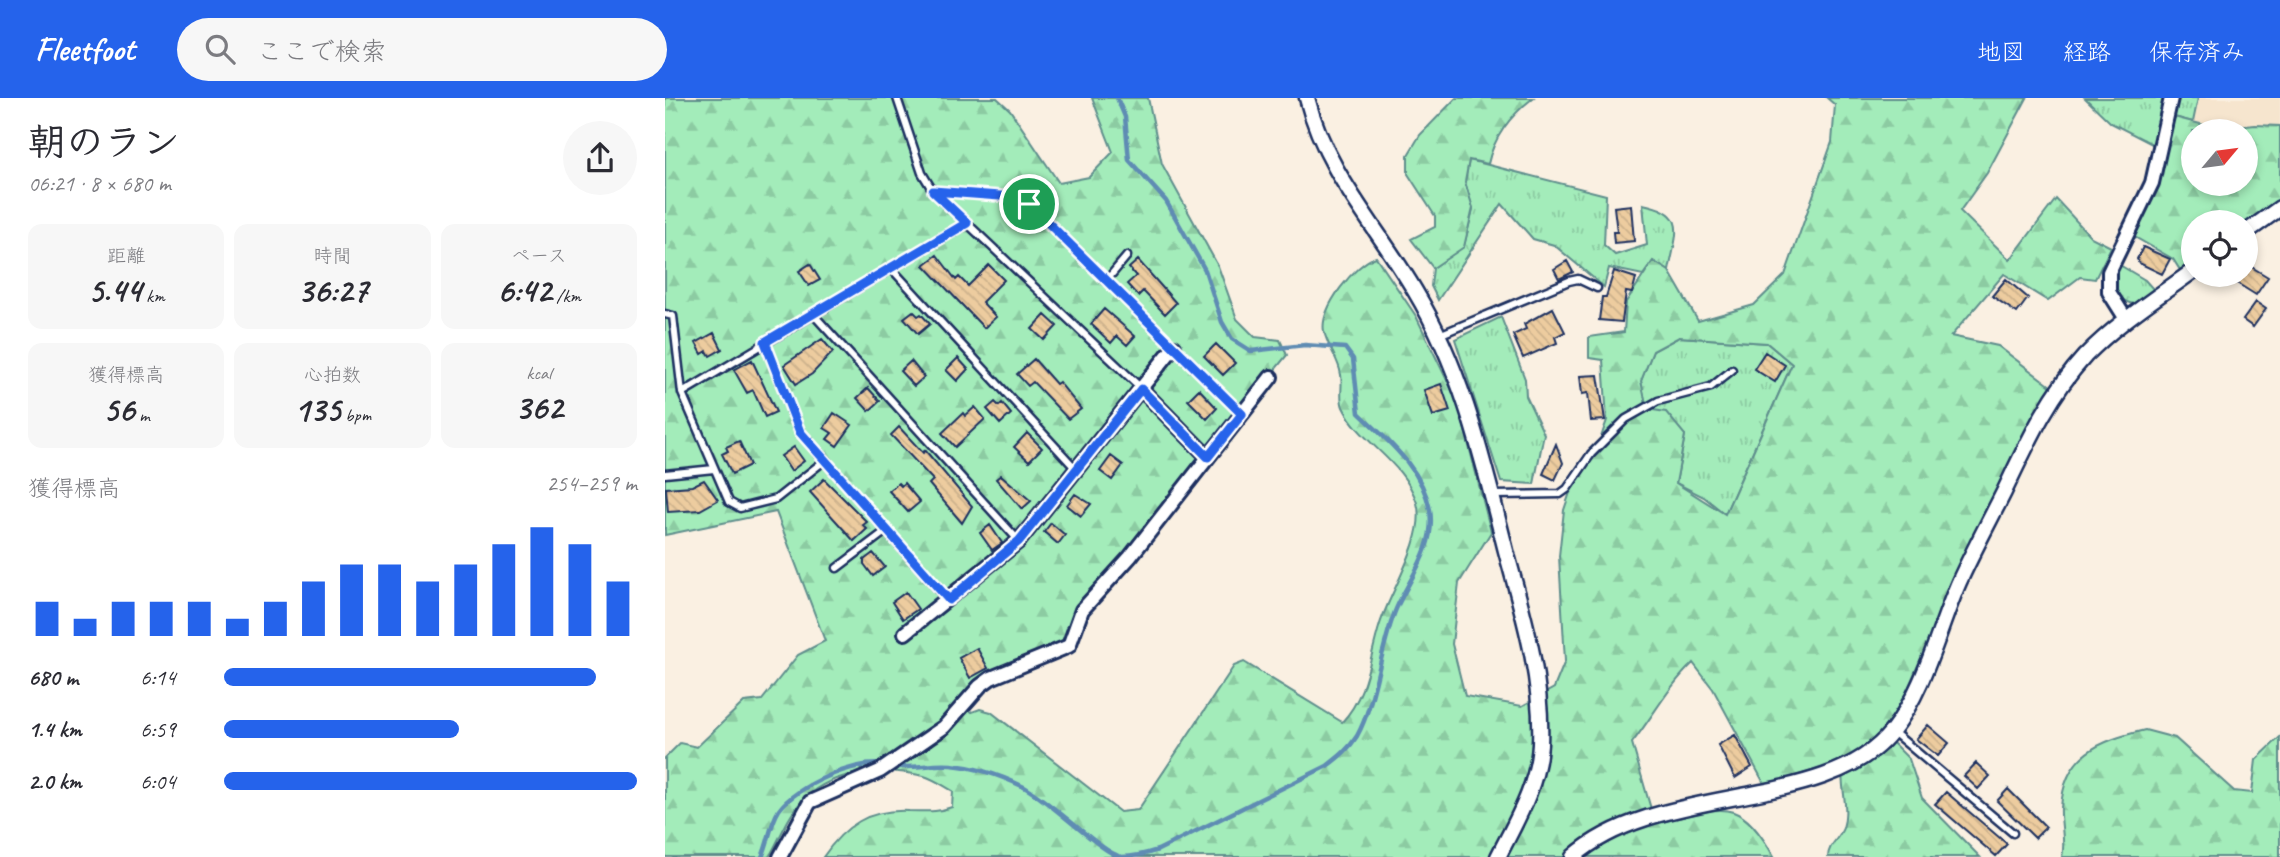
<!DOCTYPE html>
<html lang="ja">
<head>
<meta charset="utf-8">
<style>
	body { margin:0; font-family:Caveat,"Klee One",sans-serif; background:#f7f7f7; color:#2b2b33; height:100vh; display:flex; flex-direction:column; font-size:26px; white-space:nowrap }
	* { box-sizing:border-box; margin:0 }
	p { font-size:23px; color:#7c7c81 }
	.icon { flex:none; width:38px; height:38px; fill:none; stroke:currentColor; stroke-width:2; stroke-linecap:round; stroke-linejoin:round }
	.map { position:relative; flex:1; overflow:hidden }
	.drawer { display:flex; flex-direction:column; background:#fff; width:665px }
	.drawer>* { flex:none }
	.needle { width:46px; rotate:61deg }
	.controls { position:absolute; left:1516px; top:21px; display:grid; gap:14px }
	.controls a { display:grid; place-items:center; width:77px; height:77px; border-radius:50%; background:#fff; box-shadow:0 4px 10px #0003; font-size:35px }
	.pin { position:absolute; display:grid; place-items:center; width:60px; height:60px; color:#fff; margin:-30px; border:4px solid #fff; border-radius:50%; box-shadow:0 2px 7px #0007 }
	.round { display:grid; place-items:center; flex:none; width:74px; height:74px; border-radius:37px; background:#f7f7f7 }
	.head { display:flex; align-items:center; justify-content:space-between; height:119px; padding:0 28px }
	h1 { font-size:38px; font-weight:600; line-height:52px }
	.stats { display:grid; grid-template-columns:repeat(3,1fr); gap:10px; height:119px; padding:7px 28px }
	.stats div { display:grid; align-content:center; border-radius:14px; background:#f7f7f7; text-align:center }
	.stats b { font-size:35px; font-weight:600 }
	.stats small { font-size:19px; font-weight:400 }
	.stats p { font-size:19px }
	.chart { height:196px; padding:14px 28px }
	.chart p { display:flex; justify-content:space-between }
	.chart svg { width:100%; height:126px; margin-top:7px; stroke:#2563eb; stroke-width:6 }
	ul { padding:0 28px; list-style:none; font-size:23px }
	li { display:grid; grid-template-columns:112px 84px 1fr; align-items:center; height:52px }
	li i { height:18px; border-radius:9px; background:#2563eb }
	header { display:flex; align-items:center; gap:42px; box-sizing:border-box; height:98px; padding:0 35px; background:#2563eb; color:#fff }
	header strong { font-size:33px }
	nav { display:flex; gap:38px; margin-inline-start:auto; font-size:24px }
	.search { width:490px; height:63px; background:#f7f7f7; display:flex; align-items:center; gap:18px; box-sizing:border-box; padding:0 24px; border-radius:38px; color:#7c7c81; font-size:26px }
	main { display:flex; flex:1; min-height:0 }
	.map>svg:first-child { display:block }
	.built { fill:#f6e5ce }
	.grass { fill:url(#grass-tufts); stroke:#5f8e8c; stroke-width:2 }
	.forest { fill:url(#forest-firs); stroke:#5f8e8c; stroke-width:2; fill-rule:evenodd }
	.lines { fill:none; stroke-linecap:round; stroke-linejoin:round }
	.stream { stroke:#5e8cb3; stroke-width:4.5 }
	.building { fill:url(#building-back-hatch); stroke:#1b2f5e; stroke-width:2 }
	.service-casing { stroke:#1b2f5e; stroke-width:11 }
	.minor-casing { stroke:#1b2f5e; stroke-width:18 }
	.tertiary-casing { stroke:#1b2f5e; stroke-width:19 }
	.service { stroke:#fff; stroke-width:6 }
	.minor { stroke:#fff; stroke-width:12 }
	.tertiary { stroke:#fff; stroke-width:14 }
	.route-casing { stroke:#fff; stroke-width:14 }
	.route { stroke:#2563eb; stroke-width:9 }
</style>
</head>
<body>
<header>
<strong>Fleetfoot</strong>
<div class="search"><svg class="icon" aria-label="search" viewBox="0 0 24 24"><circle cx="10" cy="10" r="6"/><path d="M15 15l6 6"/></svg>ここで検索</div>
<nav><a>地図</a><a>経路</a><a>保存済み</a></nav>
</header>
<main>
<section class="drawer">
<div class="head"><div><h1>朝のラン</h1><p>06:21 · 8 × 680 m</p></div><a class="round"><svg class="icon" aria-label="share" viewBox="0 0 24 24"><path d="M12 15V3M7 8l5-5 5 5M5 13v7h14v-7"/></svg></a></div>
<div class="stats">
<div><p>距離</p><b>5.44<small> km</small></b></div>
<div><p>時間</p><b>36:27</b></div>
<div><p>ペース</p><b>6:42<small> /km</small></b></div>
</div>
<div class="stats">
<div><p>獲得標高</p><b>56<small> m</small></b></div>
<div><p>心拍数</p><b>135<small> bpm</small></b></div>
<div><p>kcal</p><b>362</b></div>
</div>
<div class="chart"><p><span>獲得標高</span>254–259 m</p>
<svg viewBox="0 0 160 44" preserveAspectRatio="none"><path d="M5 44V32M15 44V38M25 44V32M35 44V32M45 44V32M55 44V38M65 44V32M75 44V25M85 44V19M95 44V19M105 44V25M115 44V19M125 44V12M135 44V6M145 44V12M155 44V25"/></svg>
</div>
<ul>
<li><b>680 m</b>6:14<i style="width:90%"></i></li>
<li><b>1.4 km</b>6:59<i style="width:57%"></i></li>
<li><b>2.0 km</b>6:04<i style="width:100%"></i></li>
</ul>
</section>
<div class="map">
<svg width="1615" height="759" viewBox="0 0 1615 759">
	<defs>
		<pattern id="grass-tufts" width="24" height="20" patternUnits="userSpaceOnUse" patternTransform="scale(1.75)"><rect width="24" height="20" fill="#a3ecba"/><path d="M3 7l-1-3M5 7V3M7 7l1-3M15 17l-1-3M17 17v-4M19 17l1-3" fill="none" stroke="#8ccba2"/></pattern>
		<pattern id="forest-firs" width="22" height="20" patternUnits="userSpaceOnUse" patternTransform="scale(1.75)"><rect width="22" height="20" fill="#a3ecba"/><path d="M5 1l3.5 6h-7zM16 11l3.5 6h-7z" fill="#8ccba2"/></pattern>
		<pattern id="building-back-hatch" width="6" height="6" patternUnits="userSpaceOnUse" patternTransform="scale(1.75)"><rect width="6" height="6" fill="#edcc9f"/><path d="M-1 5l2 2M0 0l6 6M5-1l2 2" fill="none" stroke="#cbb08b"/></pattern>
	</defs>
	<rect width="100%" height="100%" fill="#faf0e2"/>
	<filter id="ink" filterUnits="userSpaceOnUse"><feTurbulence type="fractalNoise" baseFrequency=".0143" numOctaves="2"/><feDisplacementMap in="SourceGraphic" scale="14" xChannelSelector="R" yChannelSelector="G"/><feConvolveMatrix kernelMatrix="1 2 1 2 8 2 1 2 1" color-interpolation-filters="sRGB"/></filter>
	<g filter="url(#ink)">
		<path class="built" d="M 1511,0 L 1615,0 L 1615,53 L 1580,33 L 1548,33 L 1507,21 Z"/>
		<path class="grass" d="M 1420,0 L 1501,0 L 1489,47 L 1446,25 Z
			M 1513,0 L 1533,0 L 1528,24 L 1509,19 Z
			M 804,62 L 941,97 L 939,147 L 950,157 L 982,147 L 978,106 C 1024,115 1011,134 1004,173 L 988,163 L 978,177 L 944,170 L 939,189 L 889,147 L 868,141 L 837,106 L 773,202 L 766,188 L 768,170 L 799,148 L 808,111 L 800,84 Z
			M 1453,166 L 1480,182 L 1489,192 L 1468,206 C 1447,201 1447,183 1453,166 Z
			M 836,219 L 860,281 L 861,298 L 879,336 L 869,386 L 836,384 L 790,241 Z
			M 1014,239 L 1102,245 L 1127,266 L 1060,416 L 1039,399 L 1011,385 L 1020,337 L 982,312 L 976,283 L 988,253 Z"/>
		<path class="forest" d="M 0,0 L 332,0 L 345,12 L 394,85 L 424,79 L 448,54 L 427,0 L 483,0 L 497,66 L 553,168 L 572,221 L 590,239 L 615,242 L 622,257 L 409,519 L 399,541 L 294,604 L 307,614 L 315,611 L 326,614 L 455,714 L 473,712 L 569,568 L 579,564 L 677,624 C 703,596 704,560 715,526 C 725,494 762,438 752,405 C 739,363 696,346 678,309 C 674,300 678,287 676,277 C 674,261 662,248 659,233 C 654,210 691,165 711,159 L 751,218 L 793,305 L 826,434 L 794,485 L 787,546 L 800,598 L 857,608 L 889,590 L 900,563 L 894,458 L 899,412 L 914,368 L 935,342 L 942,322 L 938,262 L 924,260 L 924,239 L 959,234 L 961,204 L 988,163 L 1004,173 L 1033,223 L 1089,207 L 1120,177 L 1167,44 L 1170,7 L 1162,0 L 1362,0 L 1322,75 L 1295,113 L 1345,162 L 1391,101 L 1426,139 L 1446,149 L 1430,181 L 1415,179 L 1383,203 L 1339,176 L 1286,238 L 1333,248 L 1387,289 L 1290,480 L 1242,593 L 1218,635 L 1244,661 L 1257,700 L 1315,759 L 1163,759 C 1163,747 1174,741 1178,730 C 1185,710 1174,686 1178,664 L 1100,687 L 1048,591 L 1028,565 C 1003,589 988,618 967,645 L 990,725 C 1052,714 1071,690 1109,759 L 158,759 C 180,727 204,711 244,713 C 262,713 270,715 287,709 L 288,693 C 279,688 269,681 259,678 C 221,669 170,671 140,700 C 123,716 116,739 104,759 L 0,759 L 0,660 L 15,645 L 32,649 L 79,604 L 97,602 L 133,557 L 160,543 L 111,414 L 0,437 ZM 1014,239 L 1102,245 L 1127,266 L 1060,416 L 1011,385 L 1020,337 L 1001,314 L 982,311 L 976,283 L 988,253 Z
			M 791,0 L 868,0 C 846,17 829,38 823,66 L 804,62 L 800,84 L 808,110 L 799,149 L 768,170 L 746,141 L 770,129 L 770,118 L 743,76 L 743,57 L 755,37 Z
			M 1509,19 L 1554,31 L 1590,27 L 1615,28 L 1615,101 L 1580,125 L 1528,124 L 1528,163 L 1515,172 L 1508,161 L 1468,138 L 1489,92 ZM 1528,33 L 1580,33 L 1580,86 L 1528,86 Z
			M 1480,632 L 1510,640 L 1569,693 L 1587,695 L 1591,662 L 1615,639 L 1615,759 L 1397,759 C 1401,744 1395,726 1396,710 C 1399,656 1434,643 1480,632 Z"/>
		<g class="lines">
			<path class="stream" d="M 227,668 C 247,672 266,665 286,667 C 310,669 336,678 357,688 C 384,701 437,756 457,759 C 470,759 481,756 493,752 L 662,668 C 674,659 684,651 692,638 C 711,604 715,549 731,511 C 745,479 771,449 765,412 C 757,370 723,343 694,315 L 688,261 L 680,250 L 640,247 L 586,253 L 567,241 L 557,224 L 540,172 L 501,103 L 464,62 L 460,19 L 452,0
				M 97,759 C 104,744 105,726 114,712 C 131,688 190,662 219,667"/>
		</g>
		<path class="building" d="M 966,107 L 969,143 L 949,145 L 948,134 L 952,134 L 949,109 Z
			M 1478,149 L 1505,161 L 1497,176 L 1474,165 L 1472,161 Z
			M 272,157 L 291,182 L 294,179 L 303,188 L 324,167 L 339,182 L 317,204 L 331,219 L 319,230 L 259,167 Z
			M 473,162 L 511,205 L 500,216 L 478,193 L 473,198 L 462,186 L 471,178 L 464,170 Z
			M 902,163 L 908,174 L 894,181 L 889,171 Z
			M 1580,165 L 1603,179 L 1591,197 L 1559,177 L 1580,177 Z
			M 145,166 L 155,182 L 144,188 L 134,173 Z
			M 949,173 L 971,180 L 967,195 L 961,194 L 957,224 L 934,222 L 937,199 L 941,199 Z
			M 1341,181 L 1363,200 L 1352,215 L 1327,198 Z
			M 1591,204 L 1601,211 L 1588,229 L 1578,222 Z
			M 888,210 L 900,234 L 890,239 L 892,245 L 858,260 L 848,237 L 861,231 L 859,226 Z
			M 439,211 L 470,238 L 462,247 L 452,238 L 446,245 L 426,226 Z
			M 248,213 L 253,218 L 256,216 L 265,226 L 253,236 L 239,220 Z
			M 380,217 L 392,228 L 379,242 L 367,231 Z
			M 49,235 L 57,251 L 45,258 L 42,253 L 37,256 L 31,245 Z
			M 157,241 L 168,254 L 147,276 L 131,286 L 119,267 Z
			M 551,246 L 570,265 L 558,277 L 539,258 Z
			M 1100,254 L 1120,267 L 1110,284 L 1089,271 Z
			M 293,260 L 303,271 L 292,283 L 281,272 Z
			M 369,261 L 391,286 L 394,284 L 416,311 L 403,321 L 368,284 L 363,288 L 352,276 Z
			M 87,262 L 111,314 L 100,319 L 88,292 L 82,295 L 69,272 Z
			M 246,263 L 259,279 L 249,288 L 235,273 Z
			M 933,277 L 940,322 L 926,323 L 923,295 L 917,296 L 915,278 Z
			M 776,286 L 785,313 L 768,318 L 759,292 Z
			M 203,290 L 215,303 L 204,313 L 192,300 Z
			M 534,291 L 552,310 L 542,321 L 523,302 Z
			M 330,304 L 334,308 L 337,305 L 346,316 L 335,326 L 322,311 Z
			M 310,309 L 320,321 L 290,349 L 277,335 L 298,315 L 300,318 Z
			M 169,315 L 187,327 L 172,348 L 162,341 L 167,335 L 159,330 Z
			M 234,329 L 258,355 L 260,352 L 307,408 L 297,425 L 264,386 L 268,382 L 226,337 Z
			M 362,335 L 377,350 L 364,363 L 349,349 Z
			M 74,343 L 85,367 L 67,376 L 57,356 L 63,353 L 61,349 Z
			M 891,346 L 898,365 L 890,382 L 878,376 Z
			M 129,349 L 139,363 L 126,373 L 116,358 Z
			M 446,358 L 458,367 L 447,382 L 435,373 Z
			M 336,377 L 366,403 L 357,411 L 331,381 Z
			M 159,381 L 202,424 L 198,427 L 202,431 L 189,443 L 145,394 Z
			M 39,382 L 53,402 L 35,412 L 3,414 L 1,390 L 27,388 Z
			M 233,385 L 236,388 L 239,385 L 255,404 L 243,414 L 224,393 Z
			M 410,396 L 426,406 L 416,418 L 402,407 Z
			M 386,425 L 400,437 L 393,446 L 379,434 Z
			M 325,427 L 337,445 L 327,452 L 315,435 Z
			M 208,455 L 220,469 L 208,478 L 199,466 L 199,462 Z
			M 241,494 L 253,511 L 238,521 L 227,504 Z
			M 312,550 L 323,570 L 305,580 L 294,560 Z
			M 1263,627 L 1284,645 L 1273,658 L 1251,641 Z
			M 1070,637 L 1087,669 L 1070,680 L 1053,647 Z
			M 1311,665 L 1325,678 L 1313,691 L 1299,678 Z
			M 1343,691 L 1381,729 L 1370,740 L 1332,703 Z
			M 1281,694 L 1342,746 L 1331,758 L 1270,706 Z"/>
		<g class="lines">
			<defs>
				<path id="service" d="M 232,0 L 257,75 L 268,93 L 476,290
					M 268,93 L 348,99 L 364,106 L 577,316
					M 226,170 L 411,371
					M 441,183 L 462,158
					M 0,216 L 8,218 L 17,295 L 302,125
					M 148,216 L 354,443
					M 774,237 L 904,183 L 913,181 L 932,190
					M 100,245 L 135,334 L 282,501
					M 17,295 L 64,404 L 75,410 L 111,401 L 159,363
					M 0,376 L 49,371
					M 827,397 L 895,396 L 902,391 L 926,356 L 961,321 L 993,303 L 1046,289 L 1067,272
					M 172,470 L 221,433
					M 1227,633 L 1348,735"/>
				<path id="minor" d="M 1461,221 L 1444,194 L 1444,174 L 1487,85 L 1506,0
					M 476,291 L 543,359
					M 240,535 L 354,443 L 509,249
					M 115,759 L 145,704 L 215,673 L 279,629 L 315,588 L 326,580 L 404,548 L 417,512 L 465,459 L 606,279"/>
				<path id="tertiary" d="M 642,0 C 661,75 712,128 750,193 C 798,273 818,363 841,453 C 858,516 878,580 875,646 C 873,687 851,723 833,759
					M 1580,135 L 1615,110
					M 908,759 C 994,683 1163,715 1227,633 C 1260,591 1273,532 1294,484 C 1308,453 1324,424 1339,394 C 1362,346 1384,297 1420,258 C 1452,225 1491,200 1528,173"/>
			</defs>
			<use href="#service" class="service-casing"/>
			<use href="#minor" class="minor-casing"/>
			<use href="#tertiary" class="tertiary-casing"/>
			<use href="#service" class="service"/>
			<use href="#minor" class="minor"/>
			<use href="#tertiary" class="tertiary"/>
		</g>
	</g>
	<g class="lines" filter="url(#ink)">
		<defs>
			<path id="route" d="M 268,93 L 348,99 L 364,106 L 577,316 L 543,359 L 476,291 L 354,443 L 284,502 L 135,334 L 100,244 L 302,125 Z"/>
		</defs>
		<use href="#route" class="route-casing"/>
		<use href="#route" class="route"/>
	</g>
</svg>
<div class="controls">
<a><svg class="needle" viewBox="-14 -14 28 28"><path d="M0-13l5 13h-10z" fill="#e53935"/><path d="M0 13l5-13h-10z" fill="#7c7c81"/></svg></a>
<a><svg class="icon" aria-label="locate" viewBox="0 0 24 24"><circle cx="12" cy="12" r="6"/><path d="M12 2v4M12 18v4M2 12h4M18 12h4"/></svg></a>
</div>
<div class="pin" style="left:364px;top:106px;background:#1e9e55"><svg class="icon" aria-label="arrive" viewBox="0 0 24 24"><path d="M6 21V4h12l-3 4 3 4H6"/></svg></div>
</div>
</main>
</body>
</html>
